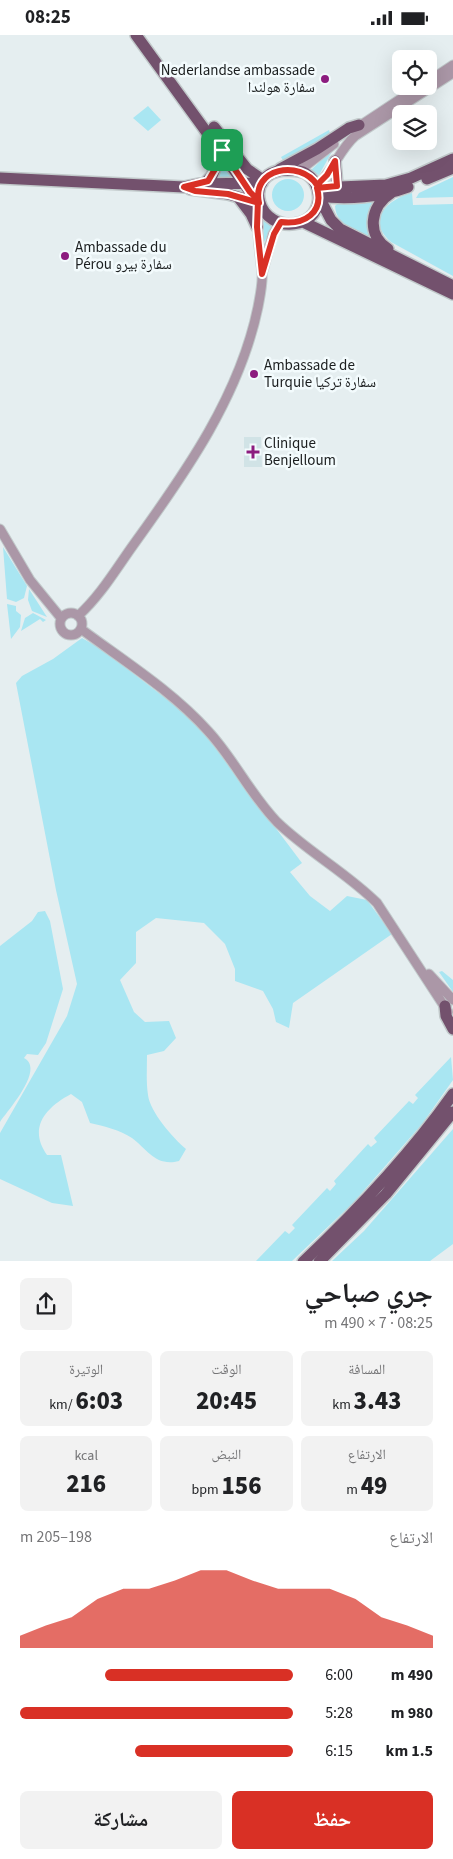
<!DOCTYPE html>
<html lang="ar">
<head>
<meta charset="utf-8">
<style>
	body { margin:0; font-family:"Source Sans 3","Noto Naskh Arabic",sans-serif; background:#f2f2f2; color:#202124; direction:rtl; height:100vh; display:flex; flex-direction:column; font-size:19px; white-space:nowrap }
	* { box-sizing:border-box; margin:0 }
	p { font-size:16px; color:#757577 }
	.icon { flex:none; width:28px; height:28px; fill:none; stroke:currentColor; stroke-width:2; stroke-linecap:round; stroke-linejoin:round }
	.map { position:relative; height:1226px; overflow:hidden; direction:ltr }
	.drawer { display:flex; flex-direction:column; background:#fff; flex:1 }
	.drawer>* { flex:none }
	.buttons { position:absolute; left:392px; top:15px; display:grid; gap:10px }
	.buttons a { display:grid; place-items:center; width:45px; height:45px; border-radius:8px; background:#fff; box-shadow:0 5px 20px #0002; font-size:25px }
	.pin { position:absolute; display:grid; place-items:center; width:42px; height:42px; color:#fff; margin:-21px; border-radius:10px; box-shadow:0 2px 8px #0006 }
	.round { display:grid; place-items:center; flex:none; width:52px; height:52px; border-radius:8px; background:#f2f2f2 }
	.summary { display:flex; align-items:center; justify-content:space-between; height:85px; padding:0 20px }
	h1 { font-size:28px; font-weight:800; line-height:38px }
	.stats { display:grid; grid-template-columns:repeat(3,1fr); gap:8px; height:85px; padding:5px 20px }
	.stats div { display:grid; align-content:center; border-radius:8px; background:#f2f2f2; text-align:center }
	.stats b { font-size:25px; font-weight:800 }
	.stats small { font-size:14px; font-weight:400 }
	.stats p { font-size:14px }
	.chart { height:140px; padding:10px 20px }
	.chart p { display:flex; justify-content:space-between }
	.chart svg { width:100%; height:90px; margin-top:5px; fill:#d93025; opacity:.7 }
	.action { display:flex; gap:10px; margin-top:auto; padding:10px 20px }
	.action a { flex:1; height:58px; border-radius:8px; background:#d93025; color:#fff; font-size:20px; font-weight:800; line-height:58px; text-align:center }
	.action a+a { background:#f2f2f2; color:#202124 }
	ul { padding:0 20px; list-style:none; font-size:16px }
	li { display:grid; grid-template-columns:80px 60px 1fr; align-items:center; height:38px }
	li i { height:12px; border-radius:6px; background:#d93025 }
	.status { display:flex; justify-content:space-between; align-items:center; height:35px; padding:0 25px; background:#fff; direction:ltr }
	.status svg { height:14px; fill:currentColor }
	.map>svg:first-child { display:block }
	.built { fill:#d1e3e6 }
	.green { fill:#a9e6f2 }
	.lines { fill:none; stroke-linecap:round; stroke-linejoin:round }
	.minor-casing { stroke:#c1c9ca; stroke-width:11 }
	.major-casing { stroke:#c1c9ca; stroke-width:14 }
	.minor { stroke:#ab97a7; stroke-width:9 }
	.major { stroke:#73516d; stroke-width:11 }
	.route-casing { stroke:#fff; stroke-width:10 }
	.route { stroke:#d93025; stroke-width:6 }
	.poi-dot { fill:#8c1c7f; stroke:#f3fbfd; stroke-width:2 }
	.labels { text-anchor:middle; stroke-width:5; stroke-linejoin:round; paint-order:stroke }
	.poi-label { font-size:15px; fill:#1b1e1f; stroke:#f3fbfd; text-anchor:start }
</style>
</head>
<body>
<div class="status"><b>08:25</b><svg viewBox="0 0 49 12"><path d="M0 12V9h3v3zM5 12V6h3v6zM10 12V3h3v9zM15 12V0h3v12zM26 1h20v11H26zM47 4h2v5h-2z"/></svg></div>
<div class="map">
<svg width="453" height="1227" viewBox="0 0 453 1227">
	<rect width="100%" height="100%" fill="#e5eef0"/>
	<path class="built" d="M 244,402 L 261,402 L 262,432 L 244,432 Z"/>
	<path class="green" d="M 148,71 L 161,85 L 148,96 L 133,83 Z
		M 329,95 L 331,102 L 284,127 L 281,122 Z
		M 334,113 L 319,140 L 310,136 Z
		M 224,124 L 237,145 L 213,145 Z
		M 453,142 L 453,162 L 416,163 L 419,158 Z
		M272 160a16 16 0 1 1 32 0a16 16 0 1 1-32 0Z
		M 412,158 L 413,170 L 453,169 L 453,241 L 391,207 C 365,185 388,164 412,158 Z
		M 377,164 C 366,178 365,192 373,207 C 358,198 336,191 335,171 L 338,168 Z
		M 263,185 L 275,188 L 264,207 Z
		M 3,512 L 27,551 L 24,563 L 16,567 L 7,564 Z
		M 29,554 L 47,582 L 32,576 L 28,565 Z
		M 7,569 L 16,571 L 16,576 L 21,580 L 20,592 L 11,604 Z
		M 33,578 L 46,585 L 43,587 L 40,584 L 21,596 L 25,583 Z
		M 82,603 L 103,615 L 195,686 L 302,828 L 290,837 L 310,861 L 330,876 L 347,861 L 367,865 L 392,899 L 293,968 L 289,993 L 276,987 L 273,974 L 263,956 L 235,946 L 235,934 L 225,909 L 204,888 L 156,883 L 136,897 L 136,928 L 120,945 L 134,977 L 145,987 L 169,986 L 176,1003 L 164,1016 L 147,1020 C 147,1033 146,1047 148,1060 C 150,1077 173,1103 186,1114 L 179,1126 C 156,1132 148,1115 132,1103 C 120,1095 104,1091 90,1088 L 82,1067 L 71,1059 C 45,1073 28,1093 47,1120 L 61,1120 L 73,1171 L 52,1168 L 0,1144 L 0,1098 L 67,981 L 77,949 L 56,855 L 16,648 L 22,641 L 53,624 Z
		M 45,876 L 50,886 L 63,954 L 46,1008 L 38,1020 L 27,1019 L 24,1023 C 45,1034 9,1074 0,1087 L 0,911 L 32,886 L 38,877 Z
		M 442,936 L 453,945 L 453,957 L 439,937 Z
		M 451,1022 L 453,1045 L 422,1089 L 353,1168 L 292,1226 L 256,1226 L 285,1196 L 289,1199 L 295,1193 L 292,1190 L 327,1153 L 330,1156 L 336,1149 L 334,1146 L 368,1109 L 371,1112 L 377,1107 L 374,1103 L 409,1066 L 413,1069 L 418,1063 L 415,1060 Z
		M 453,1094 L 453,1209 L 430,1226 L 332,1226 L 364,1196 Z"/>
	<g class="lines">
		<defs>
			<path id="minor" d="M 429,46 L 453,30
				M 355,94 L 420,51
				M 299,136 L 334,109
				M 317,150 C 333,137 339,115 355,101 L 453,38
				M 262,239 L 273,199 L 281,187
				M 0,494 L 30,545 L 61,583
				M60 589a11 11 0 1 1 22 0a11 11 0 1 1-22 0Z
				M 78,581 C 101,560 116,534 134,509 C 186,437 240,360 258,272 C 260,261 263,248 262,238 C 260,215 255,192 260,170
				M 81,594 C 124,626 172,656 208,696 C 234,724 250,759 277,787 C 308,817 347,838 377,868 L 448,977
				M 429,939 L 453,965"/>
			<path id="major" d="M 136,0 L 250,157 L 258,165
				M 214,92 L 247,134 L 263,145
				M 335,126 L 337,151
				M 280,134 L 317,114 L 349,93 L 359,90
				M 284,135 C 290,135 297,135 303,137 C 325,147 324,182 299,188 C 257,198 241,139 284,135 Z
				M 0,143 L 184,152 L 199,149 L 262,148
				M 427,144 L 453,133
				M 204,149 L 212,141 L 222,115
				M 317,153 L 386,150 L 411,143 L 453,124
				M 190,154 L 228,159 L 259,168
				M 319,161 C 347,165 381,162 408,152
				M 238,162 L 251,179 L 257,192
				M 319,162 L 331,185 L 340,194 L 451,250
				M 303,187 L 453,259
				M 388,214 C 366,200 370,171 391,158
				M 445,971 L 446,981 L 453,994
				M 303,1227 C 358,1175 409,1121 453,1059
				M 319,1227 L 386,1159 L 453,1077"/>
		</defs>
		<use href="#minor" class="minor-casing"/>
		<use href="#major" class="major-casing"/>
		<use href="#minor" class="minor"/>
		<use href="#major" class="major"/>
	</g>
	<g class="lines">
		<defs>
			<path id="route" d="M 222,115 L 250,157 L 258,165 L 257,192 L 262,239 L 274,199 L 281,187 C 304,190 324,178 317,153 L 337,151 L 335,126 L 327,140 L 317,150 C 300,124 251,133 259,168 L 228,159 L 195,156 L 184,152 L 208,146 L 218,129 L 222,115"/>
		</defs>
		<use href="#route" class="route-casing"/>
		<use href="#route" class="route"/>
	</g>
	<g class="poi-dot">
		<circle cx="325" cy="44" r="5"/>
		<circle cx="65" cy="221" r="5"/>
		<circle cx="254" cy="339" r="5"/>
		<path d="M250.5 409.5h5v5h5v5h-5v5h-5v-5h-5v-5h5z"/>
	</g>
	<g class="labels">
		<g class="poi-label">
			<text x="315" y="40" text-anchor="end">Nederlandse ambassade<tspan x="315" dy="17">سفارة هولندا</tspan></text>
			<text x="75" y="217">Ambassade du<tspan x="75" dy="17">Pérou سفارة بيرو</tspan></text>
			<text x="264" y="335">Ambassade de<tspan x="264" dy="17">Turquie سفارة تركيا</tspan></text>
			<text x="264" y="413">Clinique<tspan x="264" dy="17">Benjelloum</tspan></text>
		</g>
	</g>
</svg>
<div class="buttons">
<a><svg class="icon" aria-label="locate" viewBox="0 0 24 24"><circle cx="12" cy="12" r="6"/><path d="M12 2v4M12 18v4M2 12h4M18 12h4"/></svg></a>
<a><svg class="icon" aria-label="layers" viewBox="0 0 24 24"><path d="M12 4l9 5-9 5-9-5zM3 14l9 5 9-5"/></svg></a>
</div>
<div class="pin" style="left:222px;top:115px;background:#1e9e55"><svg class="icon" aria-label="arrive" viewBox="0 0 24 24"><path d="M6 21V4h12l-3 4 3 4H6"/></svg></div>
</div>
<section class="drawer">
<div class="summary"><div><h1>جري صباحي</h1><p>08:25 · 7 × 490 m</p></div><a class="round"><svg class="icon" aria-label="share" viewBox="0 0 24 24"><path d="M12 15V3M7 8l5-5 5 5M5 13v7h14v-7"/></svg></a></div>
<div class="stats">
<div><p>المسافة</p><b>3.43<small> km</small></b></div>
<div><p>الوقت</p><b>20:45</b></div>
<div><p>الوتيرة</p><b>6:03<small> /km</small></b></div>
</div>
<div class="stats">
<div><p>الارتفاع</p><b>49<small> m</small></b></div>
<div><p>النبض</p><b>156<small> bpm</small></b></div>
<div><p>kcal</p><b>216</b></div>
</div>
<div class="chart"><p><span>الارتفاع</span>198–205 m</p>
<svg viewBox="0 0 160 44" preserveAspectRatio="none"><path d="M0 44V38L10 33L20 29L30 20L40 15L50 15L60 11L70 6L80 6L90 11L100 15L110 15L120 15L130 20L140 29L150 33L160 38V44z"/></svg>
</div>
<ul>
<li><b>490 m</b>6:00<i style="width:69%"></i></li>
<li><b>980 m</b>5:28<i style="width:100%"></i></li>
<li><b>1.5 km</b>6:15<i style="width:58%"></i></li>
</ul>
<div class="action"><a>حفظ</a><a>مشاركة</a></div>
</section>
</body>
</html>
